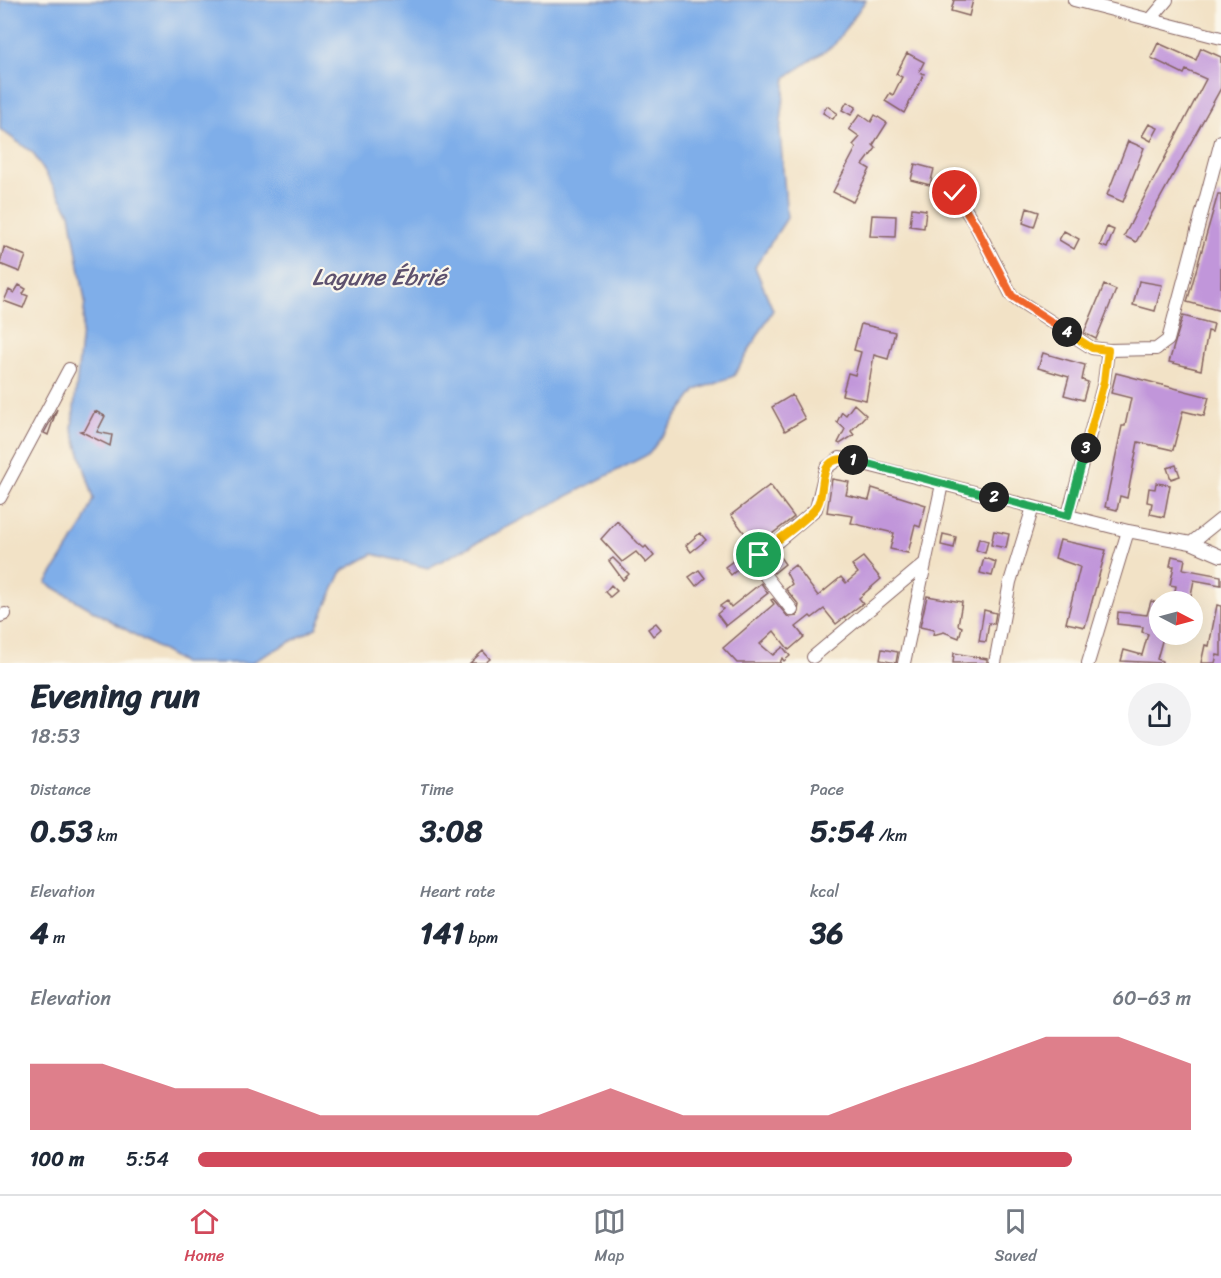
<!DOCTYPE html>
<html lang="en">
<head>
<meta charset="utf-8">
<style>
	body { margin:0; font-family:Sriracha,sans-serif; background:#f2f2f3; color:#1f2937; height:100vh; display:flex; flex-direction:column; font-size:22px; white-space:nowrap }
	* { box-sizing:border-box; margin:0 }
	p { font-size:20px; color:#747a83 }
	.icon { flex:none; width:33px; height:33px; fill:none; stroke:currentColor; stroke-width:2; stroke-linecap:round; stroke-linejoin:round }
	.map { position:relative; height:663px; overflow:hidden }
	.details { display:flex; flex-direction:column; background:#fff; flex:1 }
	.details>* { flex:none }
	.needle { width:39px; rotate:96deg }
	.tools { position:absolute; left:1149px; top:591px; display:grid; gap:12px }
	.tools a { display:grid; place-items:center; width:54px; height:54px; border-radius:50%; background:#fff; box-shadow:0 6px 24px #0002; font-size:30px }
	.pin { position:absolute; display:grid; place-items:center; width:51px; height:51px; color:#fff; margin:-26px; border:3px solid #fff; border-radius:50%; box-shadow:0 2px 6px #0007 }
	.km { position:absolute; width:30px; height:30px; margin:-15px; border-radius:50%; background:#222; color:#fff; font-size:16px; line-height:30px; text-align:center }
	.round { display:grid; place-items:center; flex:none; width:63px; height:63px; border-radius:32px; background:#f2f2f3 }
	.summary { display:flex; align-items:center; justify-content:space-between; height:102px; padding:0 30px }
	h1 { font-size:33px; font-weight:700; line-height:45px }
	.stats { display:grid; grid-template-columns:repeat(3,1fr); gap:9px; height:102px; padding:6px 30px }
	.stats div { display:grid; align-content:center }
	.stats b { font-size:30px; font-weight:700 }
	.stats small { font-size:16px; font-weight:400 }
	.stats p { font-size:16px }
	.chart { height:168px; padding:12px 30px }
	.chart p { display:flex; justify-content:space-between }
	.chart svg { width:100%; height:108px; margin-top:6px; fill:#d1495b; opacity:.7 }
	ul { padding:0 30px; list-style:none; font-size:20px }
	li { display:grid; grid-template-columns:96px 72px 1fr; align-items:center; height:45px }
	li i { height:15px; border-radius:8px; background:#d1495b }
	.tabs { display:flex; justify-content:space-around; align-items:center; height:84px; border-top:2px solid #e0e1e3; background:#fff; font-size:16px; color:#747a83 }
	.tabs a { display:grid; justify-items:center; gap:3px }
	.tabs .on { color:#d1495b }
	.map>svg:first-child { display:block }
	.water { fill:#7faee9; stroke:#64668a; stroke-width:1.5 }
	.building { fill:#c196da }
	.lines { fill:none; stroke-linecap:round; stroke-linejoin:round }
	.minor-casing { stroke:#856361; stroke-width:14 }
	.minor { stroke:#fff; stroke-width:12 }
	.split-1-casing { stroke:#fff; stroke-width:12 }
	.split-2-casing { stroke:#fff; stroke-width:12 }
	.split-3-casing { stroke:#fff; stroke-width:12 }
	.split-4-casing { stroke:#fff; stroke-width:12 }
	.split-5-casing { stroke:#fff; stroke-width:12 }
	.split-6-casing { stroke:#fff; stroke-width:12 }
	.split-1 { stroke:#f5b400; stroke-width:8 }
	.split-2 { stroke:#22a559; stroke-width:8 }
	.split-3 { stroke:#22a559; stroke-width:8 }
	.split-4 { stroke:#f5b400; stroke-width:8 }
	.split-5 { stroke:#f0652b; stroke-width:8 }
	.split-6 { stroke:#f0652b; stroke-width:8 }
	.labels { text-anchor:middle; stroke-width:4.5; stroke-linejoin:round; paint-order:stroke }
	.water-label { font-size:24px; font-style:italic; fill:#5d516e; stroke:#fbf7ec }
</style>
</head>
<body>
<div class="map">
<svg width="1221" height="663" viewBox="0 0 1221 663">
	<rect width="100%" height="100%" fill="#fbf7ec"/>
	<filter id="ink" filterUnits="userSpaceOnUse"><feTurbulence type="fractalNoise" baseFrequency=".0167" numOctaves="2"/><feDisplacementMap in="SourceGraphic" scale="12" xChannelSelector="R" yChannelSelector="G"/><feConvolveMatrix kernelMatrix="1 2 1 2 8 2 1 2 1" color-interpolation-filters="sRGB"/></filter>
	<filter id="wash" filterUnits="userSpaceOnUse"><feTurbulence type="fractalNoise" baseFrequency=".008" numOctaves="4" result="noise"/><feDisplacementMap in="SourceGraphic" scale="24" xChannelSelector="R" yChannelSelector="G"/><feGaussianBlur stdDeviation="1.35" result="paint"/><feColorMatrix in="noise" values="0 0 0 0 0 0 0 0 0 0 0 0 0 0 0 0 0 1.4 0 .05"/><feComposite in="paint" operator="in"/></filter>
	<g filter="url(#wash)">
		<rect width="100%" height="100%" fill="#f2e2c6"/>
		<path class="water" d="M 0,0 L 866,0 L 834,45 L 786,77 L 780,132 L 787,218 L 755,267 L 773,310 L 734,376 L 696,390 L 649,454 L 428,568 L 373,554 L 342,571 L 316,628 L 251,663 L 183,663 L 46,583 L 83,525 L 94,499 L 72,428 L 85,301 L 70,213 L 33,153 L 0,129 Z"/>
		<g id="blocks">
			<path class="building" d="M 954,0 L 973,0 L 969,16 L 951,11 Z
				M 1158,43 L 1196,60 L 1201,48 L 1221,57 L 1221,88 L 1136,242 L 1124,236 L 1206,79 L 1186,70 L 1184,74 L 1151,58 Z
				M 907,53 L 924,62 L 919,72 L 924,74 L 904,113 L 885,101 L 890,93 L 893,95 L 902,77 L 896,74 Z
				M 847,102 L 856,107 L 851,115 L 842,110 Z
				M 827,106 L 837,113 L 833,119 L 823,113 Z
				M 860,114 L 871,122 L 875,115 L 887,123 L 873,145 L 876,148 L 863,165 L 870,169 L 853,202 L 833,192 L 856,148 L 853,145 L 860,137 L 849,129 Z
				M 1149,124 L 1158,128 L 1151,141 L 1142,136 Z
				M 1128,141 L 1144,148 L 1123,202 L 1107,195 Z
				M 915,164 L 934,169 L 930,185 L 911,180 Z
				M 1218,194 L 1221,194 L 1221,311 L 1187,302 Z
				M 912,208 L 926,210 L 924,228 L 910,226 Z
				M 1027,208 L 1039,212 L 1034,227 L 1023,223 Z
				M 872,215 L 896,216 L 895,237 L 870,236 Z
				M 1107,227 L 1114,230 L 1107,248 L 1100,245 Z
				M 1064,231 L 1079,239 L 1074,249 L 1059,240 Z
				M 4,247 L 26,256 L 20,272 L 0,264 Z
				M 1139,281 L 1162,285 L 1155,311 L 1133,305 Z
				M 19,285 L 26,289 L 23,294 L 28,296 L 23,308 L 4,301 L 9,290 L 14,293 Z
				M 1104,285 L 1116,290 L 1096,339 L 1084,333 Z
				M 1183,316 L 1214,324 L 1212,332 L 1208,331 L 1201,370 L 1169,362 Z
				M 861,324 L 895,332 L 888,359 L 874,355 L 866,400 L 842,395 L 848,373 L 855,375 L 861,352 L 854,350 Z
				M 1043,353 L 1085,365 L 1082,380 L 1088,382 L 1083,400 L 1064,395 L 1069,377 L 1038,368 Z
				M 1116,373 L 1209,397 L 1204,416 L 1183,411 L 1173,450 L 1138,442 L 1127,498 L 1120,496 L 1117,510 L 1105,507 L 1122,426 L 1125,426 L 1131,398 L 1111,393 Z
				M 792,395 L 805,419 L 785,431 L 772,407 Z
				M 854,404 L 866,415 L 851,431 L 854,435 L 840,444 L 838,443 L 845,429 L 837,422 L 842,412 L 846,415 Z
				M 57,409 L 48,435 L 44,433 Z
				M 95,411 L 105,416 L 97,432 L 112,435 L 110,446 L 80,431 L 85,430 Z
				M 1176,465 L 1180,476 L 1171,479 L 1167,468 Z
				M 832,479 L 849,482 L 846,495 L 869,500 L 872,488 L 926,505 L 920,527 L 915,525 L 908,553 L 890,549 L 894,533 L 851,523 L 853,516 L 827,512 Z
				M 1156,483 L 1170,485 L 1164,517 L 1150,514 L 1152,503 L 1147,502 L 1149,488 L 1155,489 Z
				M 770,485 L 794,517 L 755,547 L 731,515 Z
				M 617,521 L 638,543 L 644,548 L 646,546 L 654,556 L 646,563 L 636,552 L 622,562 L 601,539 Z
				M 994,531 L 1009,534 L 1006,548 L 991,545 Z
				M 700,533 L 706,540 L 691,552 L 686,545 Z
				M 943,534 L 956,537 L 954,548 L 941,545 Z
				M 979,538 L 988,541 L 985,553 L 976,550 Z
				M 1060,540 L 1106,550 L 1085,627 L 1066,623 L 1080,567 L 1055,558 Z
				M 777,553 L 785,564 L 774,573 L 766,563 Z
				M 1172,556 L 1185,559 L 1183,569 L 1221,576 L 1221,585 L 1194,580 L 1190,600 L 1174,596 L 1176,586 L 1170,585 L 1174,566 L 1170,566 Z
				M 863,557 L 881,579 L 859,598 L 863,603 L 836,624 L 824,609 L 812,618 L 810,616 L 796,627 L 804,637 L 789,650 L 774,631 L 760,644 L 773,655 L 783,647 L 790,656 L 784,661 L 782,658 L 780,663 L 737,663 L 723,648 L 774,604 L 771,600 L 773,599 L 788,617 L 797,616 L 799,605 L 786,589 L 792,584 L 786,572 L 795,565 L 818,596 L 841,577 L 846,583 L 858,573 L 852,565 Z
				M 613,558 L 629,574 L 623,580 L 609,561 Z
				M 984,558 L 996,562 L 992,576 L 980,573 Z
				M 733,561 L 739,568 L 731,575 L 725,567 Z
				M 699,570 L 705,578 L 696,586 L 689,577 Z
				M 761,583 L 768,593 L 726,626 L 717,614 L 723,609 L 720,606 L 727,601 L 731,607 Z
				M 611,585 L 617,591 L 610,597 L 605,592 Z
				M 927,596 L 962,602 L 958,625 L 962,627 L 959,638 L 944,632 L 933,635 L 934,630 L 920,627 Z
				M 1151,601 L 1160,604 L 1160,634 L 1164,634 L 1157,659 L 1162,661 L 1162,663 L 1121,661 L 1124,650 L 1142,655 L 1148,634 L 1142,632 L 1143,627 L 1117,624 L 1118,612 L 1147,615 Z
				M 1217,605 L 1221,606 L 1221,656 L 1217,655 L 1215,663 L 1201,663 L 1205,645 L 1209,646 Z
				M 984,610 L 996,613 L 994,624 L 989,623 L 986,642 L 979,641 Z
				M 656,623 L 661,629 L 653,636 L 648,629 Z
				M 882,649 L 898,652 L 896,663 L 880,660 Z
				M 483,651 L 490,659 L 485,663 L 470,663 Z
				M 954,653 L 987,659 L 987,663 L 953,663 Z"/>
		</g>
	</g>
	<g filter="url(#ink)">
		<use href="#blocks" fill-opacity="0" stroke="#856361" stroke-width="1.5"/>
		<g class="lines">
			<defs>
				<path id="minor" d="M 1074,0 L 1221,38
					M 1151,19 L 1167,0
					M 955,193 L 976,226 L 1012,296 L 1092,348 L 1108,350 L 1104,382 L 1068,515
					M 1108,350 L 1156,349 L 1168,340 L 1221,141
					M 0,498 L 69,369
					M 1191,543 L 1221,519
					M 792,610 L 757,565 L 756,560 L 816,509 L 826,468 L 840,458 L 1128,531 L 1191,543 L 1221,556
					M 0,616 L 5,614
					M 813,657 L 925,563
					M 904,663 L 942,484
					M 995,663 L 1010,582 L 1033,507
					M 1088,663 L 1128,531"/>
			</defs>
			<use href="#minor" class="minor-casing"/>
			<use href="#minor" class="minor"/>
		</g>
	</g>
	<g class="lines" filter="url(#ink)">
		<defs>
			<path id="split-1" d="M 759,555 C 777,540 798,527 814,510 C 830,494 811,452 853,460"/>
			<path id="split-2" d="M 853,460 L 994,497"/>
			<path id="split-3" d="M 994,497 L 1068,516 L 1086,448"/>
			<path id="split-4" d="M 1067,332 L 1092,348 L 1108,350 L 1104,382 L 1086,448"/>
			<path id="split-5" d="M 975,225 L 1012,296 L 1067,332"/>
			<path id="split-6" d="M 955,193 L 975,225"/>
		</defs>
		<use href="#split-1" class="split-1-casing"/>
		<use href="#split-2" class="split-2-casing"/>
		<use href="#split-3" class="split-3-casing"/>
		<use href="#split-4" class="split-4-casing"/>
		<use href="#split-5" class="split-5-casing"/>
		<use href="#split-6" class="split-6-casing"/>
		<use href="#split-1" class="split-1"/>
		<use href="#split-2" class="split-2"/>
		<use href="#split-3" class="split-3"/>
		<use href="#split-4" class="split-4"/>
		<use href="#split-5" class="split-5"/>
		<use href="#split-6" class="split-6"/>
	</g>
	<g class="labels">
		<g class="water-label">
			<text x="379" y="285">Lagune Ébrié</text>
		</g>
	</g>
</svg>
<div class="tools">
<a><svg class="needle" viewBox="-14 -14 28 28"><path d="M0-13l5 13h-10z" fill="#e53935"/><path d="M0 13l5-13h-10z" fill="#747a83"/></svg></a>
</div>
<div class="pin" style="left:759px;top:555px;background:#1e9e55"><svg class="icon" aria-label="arrive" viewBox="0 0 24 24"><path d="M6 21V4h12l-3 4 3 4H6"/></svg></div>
<div class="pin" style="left:955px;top:193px;background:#d93025"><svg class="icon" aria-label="check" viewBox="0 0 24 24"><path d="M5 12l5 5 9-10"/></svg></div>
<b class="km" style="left:853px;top:460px">1</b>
<b class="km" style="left:994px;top:497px">2</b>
<b class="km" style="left:1086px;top:448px">3</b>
<b class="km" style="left:1067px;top:332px">4</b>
</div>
<section class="details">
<div class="summary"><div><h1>Evening run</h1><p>18:53</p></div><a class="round"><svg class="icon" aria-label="share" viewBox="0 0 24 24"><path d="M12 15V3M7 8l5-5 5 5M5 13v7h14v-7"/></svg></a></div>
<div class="stats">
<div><p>Distance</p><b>0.53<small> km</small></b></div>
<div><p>Time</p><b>3:08</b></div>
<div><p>Pace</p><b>5:54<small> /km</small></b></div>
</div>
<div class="stats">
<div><p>Elevation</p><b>4<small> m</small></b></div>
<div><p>Heart rate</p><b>141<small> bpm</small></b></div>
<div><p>kcal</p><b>36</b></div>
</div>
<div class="chart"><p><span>Elevation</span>60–63 m</p>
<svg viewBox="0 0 160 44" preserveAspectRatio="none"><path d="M0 44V17L10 17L20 27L30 27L40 38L50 38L60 38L70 38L80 27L90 38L100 38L110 38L120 27L130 17L140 6L150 6L160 17V44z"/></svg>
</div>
<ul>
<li><b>100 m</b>5:54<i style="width:88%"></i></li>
</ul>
</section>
<nav class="tabs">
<a class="on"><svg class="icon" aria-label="home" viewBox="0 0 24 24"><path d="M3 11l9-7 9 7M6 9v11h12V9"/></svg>Home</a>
<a><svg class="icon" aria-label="map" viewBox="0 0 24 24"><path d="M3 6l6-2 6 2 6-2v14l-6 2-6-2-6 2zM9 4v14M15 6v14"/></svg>Map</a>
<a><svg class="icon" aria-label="saved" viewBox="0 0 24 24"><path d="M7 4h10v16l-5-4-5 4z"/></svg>Saved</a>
</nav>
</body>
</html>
